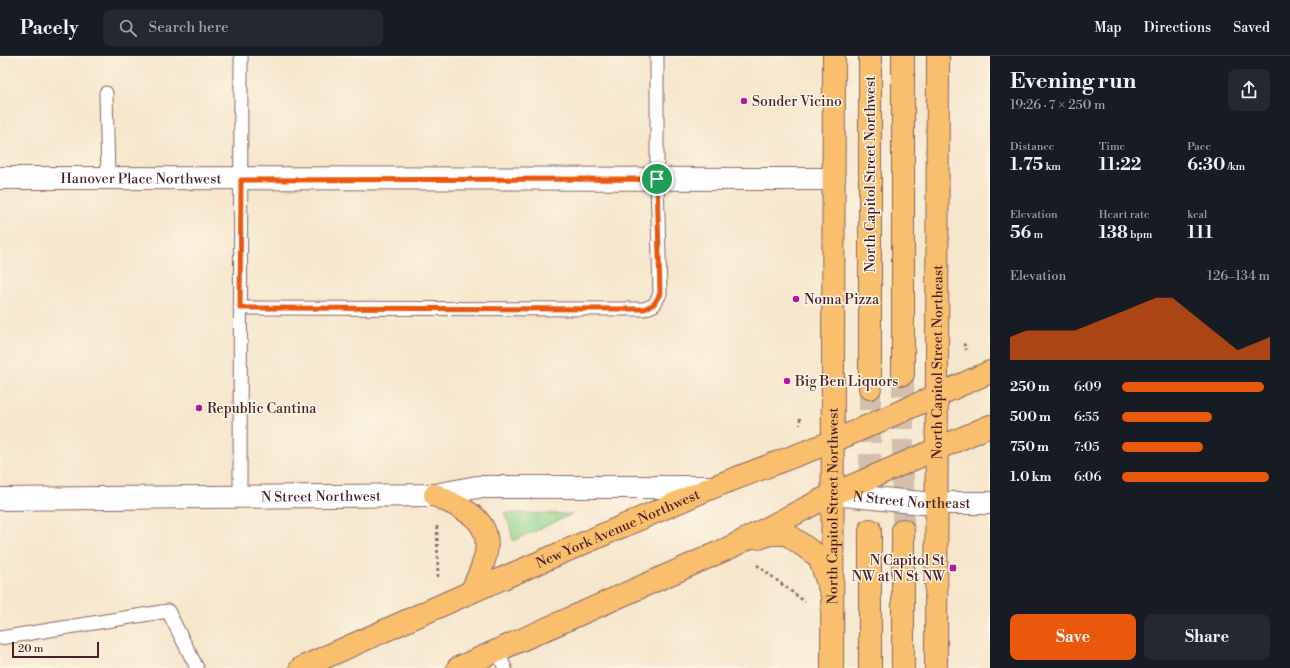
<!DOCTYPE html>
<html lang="en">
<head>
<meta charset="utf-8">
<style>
	body { margin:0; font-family:"Libre Bodoni",serif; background:#242831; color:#f1f3f6; height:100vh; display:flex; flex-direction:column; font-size:15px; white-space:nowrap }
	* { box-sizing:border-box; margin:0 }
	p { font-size:13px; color:#9ea1a6 }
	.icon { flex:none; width:22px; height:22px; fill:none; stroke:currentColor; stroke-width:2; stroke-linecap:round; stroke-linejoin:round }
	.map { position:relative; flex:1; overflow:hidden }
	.details { display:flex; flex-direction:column; background:#171b24; width:300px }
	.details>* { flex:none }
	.scale { position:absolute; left:12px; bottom:10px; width:87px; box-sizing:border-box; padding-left:4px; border:2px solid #4a1f2b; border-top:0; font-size:11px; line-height:14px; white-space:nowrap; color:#4a1f2b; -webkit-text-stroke:3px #fcf5e5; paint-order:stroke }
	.pin { position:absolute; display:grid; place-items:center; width:34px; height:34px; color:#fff; margin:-17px; border:2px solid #fff; border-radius:50%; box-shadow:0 1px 4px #0007 }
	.round { display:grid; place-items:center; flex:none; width:42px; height:42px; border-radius:8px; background:#242831 }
	.overview { display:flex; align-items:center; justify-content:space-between; height:68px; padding:0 20px }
	h1 { font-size:22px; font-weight:800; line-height:30px }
	.metrics { display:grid; grid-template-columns:repeat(3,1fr); gap:6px; height:68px; padding:4px 20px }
	.metrics div { display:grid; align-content:center }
	.metrics b { font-size:17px; font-weight:800 }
	.metrics small { font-size:11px; font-weight:400 }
	.metrics p { font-size:11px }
	.chart { height:112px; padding:8px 20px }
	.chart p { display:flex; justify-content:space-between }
	.chart svg { width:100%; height:72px; margin-top:4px; fill:#ea580c; opacity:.7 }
	.action { display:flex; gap:8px; margin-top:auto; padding:8px 20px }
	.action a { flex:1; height:46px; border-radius:8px; background:#ea580c; color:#fff; font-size:16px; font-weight:800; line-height:46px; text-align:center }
	.action a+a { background:#242831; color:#f1f3f6 }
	ul { padding:0 20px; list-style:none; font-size:13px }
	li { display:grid; grid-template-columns:64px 48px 1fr; align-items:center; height:30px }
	li i { height:10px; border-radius:5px; background:#ea580c }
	header { display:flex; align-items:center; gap:24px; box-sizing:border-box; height:56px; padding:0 20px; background:#171b24; border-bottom:1px solid #363941 }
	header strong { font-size:19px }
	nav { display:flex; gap:22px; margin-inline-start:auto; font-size:14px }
	.search { width:280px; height:36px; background:#242831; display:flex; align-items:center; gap:10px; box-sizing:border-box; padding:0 14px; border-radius:8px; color:#9ea1a6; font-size:15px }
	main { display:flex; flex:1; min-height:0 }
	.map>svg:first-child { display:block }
	.green { fill:#94d48b; stroke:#6f7a5b }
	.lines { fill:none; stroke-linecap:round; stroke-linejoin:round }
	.primary-tunnel { stroke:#d4beac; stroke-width:22; stroke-dasharray:22 11; stroke-linecap:butt }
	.lane-casing { stroke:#866563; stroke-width:15 }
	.street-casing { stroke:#866563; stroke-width:24 }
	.primary-casing { stroke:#866563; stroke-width:24 }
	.highway-casing { stroke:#866563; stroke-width:24 }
	.path { stroke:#866563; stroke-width:2.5; stroke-dasharray:3 3; stroke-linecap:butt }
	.lane { stroke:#fff; stroke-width:13 }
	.street { stroke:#fff; stroke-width:22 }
	.primary { stroke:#f9bf6d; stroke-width:22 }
	.highway { stroke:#f9bf6d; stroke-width:22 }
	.route-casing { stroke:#fff; stroke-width:8 }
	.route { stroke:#ea580c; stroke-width:5 }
	.poi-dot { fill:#b5179e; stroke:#fcf5e5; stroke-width:1.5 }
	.labels { text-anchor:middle; stroke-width:3; stroke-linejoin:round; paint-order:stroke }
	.poi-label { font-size:14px; fill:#4a1f2b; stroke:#fcf5e5; text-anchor:start }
	.street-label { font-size:14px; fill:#4a1f2b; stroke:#fcf5e5 }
</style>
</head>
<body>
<header>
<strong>Pacely</strong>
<div class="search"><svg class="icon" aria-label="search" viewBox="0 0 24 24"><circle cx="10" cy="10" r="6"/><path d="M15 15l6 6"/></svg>Search here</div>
<nav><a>Map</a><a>Directions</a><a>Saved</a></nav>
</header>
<main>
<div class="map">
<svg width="990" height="612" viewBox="0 0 990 612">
	<rect width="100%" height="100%" fill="#fcf5e5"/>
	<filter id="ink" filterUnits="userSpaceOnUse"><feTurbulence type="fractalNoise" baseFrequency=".025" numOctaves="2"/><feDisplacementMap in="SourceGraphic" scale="8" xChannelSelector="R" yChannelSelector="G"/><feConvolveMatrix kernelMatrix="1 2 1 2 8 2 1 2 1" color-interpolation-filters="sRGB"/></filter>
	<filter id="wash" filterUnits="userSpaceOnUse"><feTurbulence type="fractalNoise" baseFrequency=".012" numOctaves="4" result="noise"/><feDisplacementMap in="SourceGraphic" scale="16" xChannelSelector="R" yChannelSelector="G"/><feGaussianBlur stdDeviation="0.9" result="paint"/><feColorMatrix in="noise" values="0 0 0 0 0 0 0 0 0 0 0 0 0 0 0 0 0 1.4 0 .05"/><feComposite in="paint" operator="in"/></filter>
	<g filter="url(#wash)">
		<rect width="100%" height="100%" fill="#f6e6cc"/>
		<path class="green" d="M 504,457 L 572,458 L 513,485 L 510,470 Z"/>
	</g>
	<g filter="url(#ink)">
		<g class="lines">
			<path class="primary-tunnel" d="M 903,318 L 903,474
				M 870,332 L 870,474"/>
			<defs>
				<path id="lane" d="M 106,37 L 108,122
					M 240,252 L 644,253 L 654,249 L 660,238 L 657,123 L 657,0
					M 240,441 L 241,0
					M 0,582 L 168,555 L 197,612
					M 497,595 L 505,612"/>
				<g id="street">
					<path id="s1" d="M 0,122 L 834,123"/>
					<path id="s2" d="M 833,438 L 923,447 L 990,447"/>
					<path id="s3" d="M 0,443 L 435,439 L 477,431 L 713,431"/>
				</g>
				<g id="primary">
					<path d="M 870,0 L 870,332"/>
					<path d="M 903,0 L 903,318"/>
					<path d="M 870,474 L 870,612"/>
					<path d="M 903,474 L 903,612"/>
					<path id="s4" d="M 832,612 L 834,0"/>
					<path id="s5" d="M 936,612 L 938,0"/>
				</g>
				<g id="highway">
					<path d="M 435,439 C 448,446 462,451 473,460 C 499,481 482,513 471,536"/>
					<path d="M 759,482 L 770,478 L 787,478 L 819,501 L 832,539"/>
					<path id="s6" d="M 301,612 L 471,536 L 713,431 L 834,385 L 990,316"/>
					<path d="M 458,612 L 731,491 L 833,438 L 990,370"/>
				</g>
			</defs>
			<use href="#lane" class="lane-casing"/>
			<use href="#street" class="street-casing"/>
			<use href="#primary" class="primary-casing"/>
			<use href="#highway" class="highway-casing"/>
			<path class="path" d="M 963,288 L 966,290 L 966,294
				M 800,362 L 800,369
				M 437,470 L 438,521
				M 757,509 L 805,546"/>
			<use href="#lane" class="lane"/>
			<use href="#street" class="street"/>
			<use href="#primary" class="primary"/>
			<use href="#highway" class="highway"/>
		</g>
	</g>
	<g class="lines" filter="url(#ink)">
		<defs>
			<path id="route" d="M 657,123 L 660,238 L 654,248 L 644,253 L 240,252 L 241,124 Z"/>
		</defs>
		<use href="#route" class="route-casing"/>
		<use href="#route" class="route"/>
	</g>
	<g class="poi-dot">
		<circle cx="744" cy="45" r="4"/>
		<circle cx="796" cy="243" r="4"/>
		<circle cx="787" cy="325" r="4"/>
		<circle cx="199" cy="352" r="4"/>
		<rect x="949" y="508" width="8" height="8" rx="2"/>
	</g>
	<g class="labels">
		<g class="poi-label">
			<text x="752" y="50">Sonder Vicino</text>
			<text x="804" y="248">Noma Pizza</text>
			<text x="795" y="330">Big Ben Liquors</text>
			<text x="207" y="357">Republic Cantina</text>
			<text x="945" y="509" text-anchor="end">N Capitol St<tspan x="945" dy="16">NW at N St NW</tspan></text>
		</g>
		<g class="street-label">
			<text transform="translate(870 118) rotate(-90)" y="5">North Capitol Street Northwest</text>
			<text dy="5" stroke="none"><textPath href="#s1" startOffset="141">Hanover Place Northwest</textPath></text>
			<text dy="5" stroke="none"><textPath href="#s5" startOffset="306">North Capitol Street Northeast</textPath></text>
			<text dy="5" stroke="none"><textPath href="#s3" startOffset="321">N Street Northwest</textPath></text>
			<text dy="5" stroke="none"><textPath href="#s2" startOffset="79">N Street Northeast</textPath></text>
			<text dy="5" stroke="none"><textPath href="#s4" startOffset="162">North Capitol Street Northwest</textPath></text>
			<text dy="5" stroke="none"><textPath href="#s6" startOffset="346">New York Avenue Northwest</textPath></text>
		</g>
	</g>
</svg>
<div class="scale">20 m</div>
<div class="pin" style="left:657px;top:123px;background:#1e9e55"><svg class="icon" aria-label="arrive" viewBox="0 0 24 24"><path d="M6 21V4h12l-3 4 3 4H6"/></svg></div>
</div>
<section class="details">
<div class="overview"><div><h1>Evening run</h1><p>19:26 · 7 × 250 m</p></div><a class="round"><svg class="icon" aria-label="share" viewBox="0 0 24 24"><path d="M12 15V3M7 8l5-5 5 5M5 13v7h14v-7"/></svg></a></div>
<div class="metrics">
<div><p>Distance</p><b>1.75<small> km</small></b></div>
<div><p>Time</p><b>11:22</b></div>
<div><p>Pace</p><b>6:30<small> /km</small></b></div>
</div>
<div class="metrics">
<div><p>Elevation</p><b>56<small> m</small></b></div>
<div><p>Heart rate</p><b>138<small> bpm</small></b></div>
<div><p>kcal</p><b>111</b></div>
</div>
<div class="chart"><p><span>Elevation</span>126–134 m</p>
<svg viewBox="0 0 160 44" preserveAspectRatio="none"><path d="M0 44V30L10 26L20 26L30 26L40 26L50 22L60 18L70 14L80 10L90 6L100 6L110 14L120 22L130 30L140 38L150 34L160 30V44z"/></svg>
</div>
<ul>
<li><b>250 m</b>6:09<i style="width:96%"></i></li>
<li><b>500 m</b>6:55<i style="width:61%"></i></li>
<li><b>750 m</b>7:05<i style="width:55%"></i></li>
<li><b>1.0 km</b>6:06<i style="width:99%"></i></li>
</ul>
<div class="action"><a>Save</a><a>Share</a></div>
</section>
</main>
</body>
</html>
